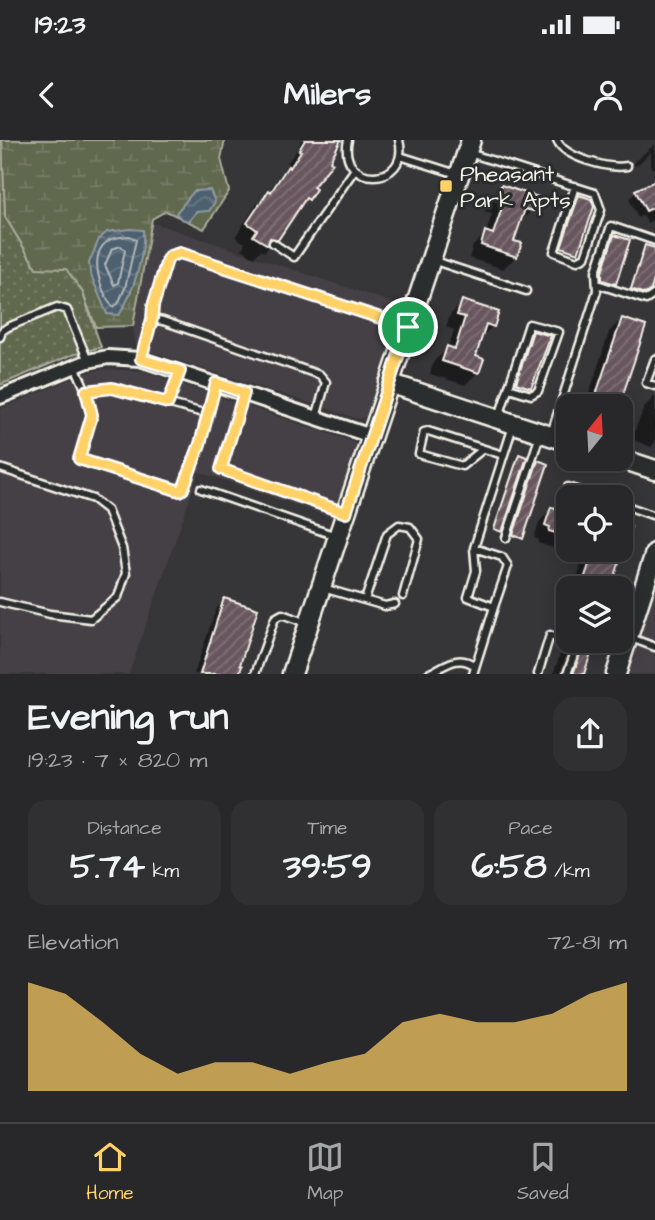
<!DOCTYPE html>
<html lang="en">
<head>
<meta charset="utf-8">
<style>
	body { margin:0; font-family:"Architects Daughter",sans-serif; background:#303032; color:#f1f3f6; height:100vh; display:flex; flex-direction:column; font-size:26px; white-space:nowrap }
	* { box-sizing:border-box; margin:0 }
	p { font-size:23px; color:#a5a6a8 }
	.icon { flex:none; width:38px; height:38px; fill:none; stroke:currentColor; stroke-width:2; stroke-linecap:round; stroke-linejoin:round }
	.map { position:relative; height:534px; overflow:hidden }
	.details { display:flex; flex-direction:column; background:#28282a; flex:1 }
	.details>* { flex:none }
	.needle { width:46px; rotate:18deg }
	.controls { position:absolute; left:556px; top:254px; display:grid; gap:14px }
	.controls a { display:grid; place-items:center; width:77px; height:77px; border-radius:14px; background:#28282a; box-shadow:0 4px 18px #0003,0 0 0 2px #444447; font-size:35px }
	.pin { position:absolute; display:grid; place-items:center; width:60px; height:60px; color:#fff; margin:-30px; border:4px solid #fff; border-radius:50%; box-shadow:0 2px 7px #0007 }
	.round { display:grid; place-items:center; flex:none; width:74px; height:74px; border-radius:21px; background:#303032 }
	.head { display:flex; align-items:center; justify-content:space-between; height:119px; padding:0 28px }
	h1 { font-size:38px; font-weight:700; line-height:52px }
	.metrics { display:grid; grid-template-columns:repeat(3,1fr); gap:10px; height:119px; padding:7px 28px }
	.metrics div { display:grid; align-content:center; border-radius:18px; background:#303032; text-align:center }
	.metrics b { font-size:35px; font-weight:700 }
	.metrics small { font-size:19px; font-weight:400 }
	.metrics p { font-size:19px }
	.chart { height:196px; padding:14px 28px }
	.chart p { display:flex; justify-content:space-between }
	.chart svg { width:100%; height:126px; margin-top:7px; fill:#ffd166; opacity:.7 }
	.status { display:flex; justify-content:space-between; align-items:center; height:49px; padding:0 35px; background:#28282a; direction:ltr }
	.status svg { height:19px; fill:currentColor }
	header { display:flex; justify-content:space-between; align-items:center; height:91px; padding:0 28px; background:#28282a; font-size:32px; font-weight:700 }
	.dock { display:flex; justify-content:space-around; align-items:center; height:98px; border-top:2px solid #444447; background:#28282a; font-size:19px; color:#a5a6a8 }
	.dock a { display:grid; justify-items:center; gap:4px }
	.dock .current { color:#ffd166 }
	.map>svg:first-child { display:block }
	.built { fill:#453f44 }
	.wetland { fill:url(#wetland-marsh); stroke:#aaac9b; stroke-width:2 }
	.park { fill:url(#park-dots); stroke:#aaac9b; stroke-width:2 }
	.water { fill:url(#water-waves); stroke:#909aa0; stroke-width:2 }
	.shadow { fill:#0007 }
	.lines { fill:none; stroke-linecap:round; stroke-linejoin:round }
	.shore { stroke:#b1b7b8; stroke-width:2 }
	.building { fill:url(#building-hatch); stroke:#f4f1e8; stroke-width:2 }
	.lane-casing { stroke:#f4f1e8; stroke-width:11 }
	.street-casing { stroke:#f4f1e8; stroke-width:18 }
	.secondary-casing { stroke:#f4f1e8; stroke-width:23 }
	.lane { stroke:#2a2d2e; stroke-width:6 }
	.street { stroke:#2a2d2e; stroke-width:12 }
	.secondary { stroke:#2a2d2e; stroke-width:18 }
	.route-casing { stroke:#fff; stroke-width:14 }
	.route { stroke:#ffd166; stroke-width:9 }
	.poi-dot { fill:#ffd166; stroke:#2a2d2e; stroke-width:2.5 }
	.labels { text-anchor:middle; stroke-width:6; stroke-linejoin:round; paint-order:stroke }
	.poi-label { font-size:23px; fill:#f4f1e8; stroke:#2a2d2e; text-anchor:start }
</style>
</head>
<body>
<div class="status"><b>19:23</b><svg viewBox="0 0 49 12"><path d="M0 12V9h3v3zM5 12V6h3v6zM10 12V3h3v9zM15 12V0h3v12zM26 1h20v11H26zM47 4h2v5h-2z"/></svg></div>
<header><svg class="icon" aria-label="back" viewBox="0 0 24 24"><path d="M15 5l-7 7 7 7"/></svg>Milers<svg class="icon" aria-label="person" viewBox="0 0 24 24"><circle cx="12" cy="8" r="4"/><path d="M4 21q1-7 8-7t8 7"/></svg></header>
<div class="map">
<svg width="655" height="534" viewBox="0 0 655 534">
	<defs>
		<pattern id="wetland-marsh" width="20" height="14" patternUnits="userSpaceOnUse" patternTransform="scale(1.75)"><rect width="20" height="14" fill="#60674e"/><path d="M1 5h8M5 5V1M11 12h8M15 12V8" fill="none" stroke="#777d68"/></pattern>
		<pattern id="park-dots" width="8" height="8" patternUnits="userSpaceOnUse" patternTransform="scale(1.75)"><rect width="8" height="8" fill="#60674e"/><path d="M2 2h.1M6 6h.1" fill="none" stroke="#777d68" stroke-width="1.8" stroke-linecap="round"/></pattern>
		<pattern id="water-waves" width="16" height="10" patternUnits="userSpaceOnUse" patternTransform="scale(1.75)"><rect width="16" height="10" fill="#4d6070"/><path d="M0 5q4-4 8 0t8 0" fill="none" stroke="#677784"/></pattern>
		<pattern id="building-hatch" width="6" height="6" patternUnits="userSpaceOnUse" patternTransform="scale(1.75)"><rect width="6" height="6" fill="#68575f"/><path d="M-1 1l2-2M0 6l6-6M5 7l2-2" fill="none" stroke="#7e7076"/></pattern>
	</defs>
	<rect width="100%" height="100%" fill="#363538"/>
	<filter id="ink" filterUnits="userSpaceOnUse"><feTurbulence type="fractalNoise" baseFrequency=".0143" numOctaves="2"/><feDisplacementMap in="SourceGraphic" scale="14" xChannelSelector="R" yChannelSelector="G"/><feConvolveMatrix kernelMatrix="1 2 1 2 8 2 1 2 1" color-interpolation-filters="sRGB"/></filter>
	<g filter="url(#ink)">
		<path class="built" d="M 151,82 L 406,167 L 370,275 L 359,279 L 136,207 L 133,186 Z
			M 103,229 L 143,231 L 354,302 L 358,308 L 336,379 L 199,332 L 129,534 L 0,534 L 0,269 L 83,234 Z
			M 655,443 L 655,534 L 626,534 L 639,492 Z"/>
		<path class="wetland" d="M 2,0 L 225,0 L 221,19 L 229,51 L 204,89 L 166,71 L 152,79 L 133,186 L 96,187 L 82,151 L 36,128 L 5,77 Z"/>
		<path class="park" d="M 0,0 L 2,0 L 5,77 L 36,128 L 66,129 L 82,151 L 101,207 L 69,216 L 0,245 Z"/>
		<path class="water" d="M 210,50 L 215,62 L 209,71 L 196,72 L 189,81 L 181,79 L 176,73 L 194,51 Z
			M 130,89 L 143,90 C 145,115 133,154 119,175 L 107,174 L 90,133 L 89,123 L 99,99 L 107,92 Z"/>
		<path class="shadow" d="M 301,0 L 339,0 L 307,58 L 298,68 L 277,99 L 264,112 L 261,110 L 254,117 L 242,109 L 245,103 L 235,97 L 256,65 L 286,31 L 290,25 L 287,23 L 298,9 Z
			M 655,4 L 655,35 L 655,28 L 651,28 L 651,12 L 636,26 L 633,23 Z
			M 655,41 L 655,79 L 647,83 L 643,75 L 638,78 L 629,59 L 636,52 Z
			M 501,47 L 531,71 L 518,84 L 512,102 L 516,117 L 503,129 L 469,118 L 473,106 L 486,93 L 492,74 L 484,72 L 488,59 Z
			M 463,162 L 493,186 L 479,199 L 473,217 L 478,232 L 465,245 L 430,234 L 434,221 L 448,208 L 454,190 L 446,187 L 450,175 Z
			M 622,179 L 617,266 L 585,266 L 609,192 Z
			M 655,256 L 655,303 L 651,307 L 631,299 L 645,266 Z
			M 558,366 L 569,369 L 569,410 L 621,410 L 609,448 L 574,448 L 583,418 L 538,403 L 539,400 L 534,398 L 539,382 L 551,369 L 554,370 Z
			M 225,460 L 237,534 L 194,534 L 216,469 Z
			M 569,463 L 569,500 L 584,500 L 577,505 L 560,500 L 562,494 L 559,494 Z
			M 561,512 L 567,513 L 560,534 L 553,534 Z"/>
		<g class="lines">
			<path class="shore" d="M 130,96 L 136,100 L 125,148 L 118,164 L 113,167 C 101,152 87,115 108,101 C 113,97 123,97 130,96 Z
				M 121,106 L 125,110 L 118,143 L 114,145 L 105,125 L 112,109 Z"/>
		</g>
		<path class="building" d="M 305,0 L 341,0 L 330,21 L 333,23 L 313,47 L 316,49 L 309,60 L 306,58 L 278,100 L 270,98 L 268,105 L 253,96 L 257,90 L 247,83 L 269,50 L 271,52 L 288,26 L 290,28 L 301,11 L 299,10 Z
			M 655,41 L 655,67 L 646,71 L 635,50 Z
			M 501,45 L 538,57 L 533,71 L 525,69 L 514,101 L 522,103 L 517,117 L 481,105 L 485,91 L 493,94 L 504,62 L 496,59 Z
			M 579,55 L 591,59 L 594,67 L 578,113 L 561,107 Z
			M 614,95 L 630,100 L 616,144 L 602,140 L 602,132 Z
			M 645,105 L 655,108 L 655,136 L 651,150 L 645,154 L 631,149 Z
			M 462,160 L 499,172 L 494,187 L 486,184 L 476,216 L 484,219 L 479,233 L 442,221 L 447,206 L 455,209 L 465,177 L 457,175 Z
			M 622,178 L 646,186 L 619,266 L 592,266 Z
			M 533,191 L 551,196 L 531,248 L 516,243 Z
			M 519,314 L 527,317 L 502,392 L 494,389 Z
			M 538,320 L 548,324 L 523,399 L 513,395 Z
			M 558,364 L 569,367 L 569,397 L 549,391 L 550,387 L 545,385 L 551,367 L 556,368 Z
			M 621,384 L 631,387 L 611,448 L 581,448 L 594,410 L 621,410 Z
			M 224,458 L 258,469 L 240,525 L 242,526 L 239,534 L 200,534 Z
			M 583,507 L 592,510 L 584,534 L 573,534 Z"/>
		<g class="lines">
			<defs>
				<path id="lane" d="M 348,0 C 337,48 411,48 399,0
					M 557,0 C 564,18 609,29 627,26
					M 469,13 L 595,53 L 601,70 L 585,117 L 577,121 L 554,112 L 575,46
					M 400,16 L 457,34
					M 273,103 L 294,117 L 355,29
					M 432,120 L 526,151
					M 597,144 L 646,160 L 655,154
					M 152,179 L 153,166 L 167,120 L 170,116 L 180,113 L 408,187
					M 0,197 L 2,191 L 8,187 L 57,167 L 67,170 L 88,221
					M 140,219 L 152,179 L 163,181 L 320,235 L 326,242 L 316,278
					M 655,219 L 646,243 L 655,246
					M 75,226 L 86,251 L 112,248 L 207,274 L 216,244
					M 86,251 L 92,275 L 79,319 L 180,351 L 183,350 L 200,304 L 207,274
					M 244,254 L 221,329 L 344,373
					M 168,263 L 179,233
					M 499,277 L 529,184 L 559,192 L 538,251 L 531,255 L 509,248
					M 551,294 L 597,151 L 596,131 L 611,86 L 655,101
					M 483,309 L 462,326 L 419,314 L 424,292 L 428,291 L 503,315
					M 0,328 L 93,359 L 107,370 L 122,408 L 126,433 L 118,457 L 91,479 L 50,474 L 0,462
					M 568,347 L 598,357
					M 201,349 L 336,396
					M 621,364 L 655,376
					M 506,398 L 540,295
					M 474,408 L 502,417 L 508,426 L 494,467
					M 323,448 L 385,466 L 395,464
					M 365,460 L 387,394 L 399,385 L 410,387 L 419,399 L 403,456
					M 631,498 L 655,507
					M 255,534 L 275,478 L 282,474 L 307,483
					M 428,534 C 445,526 458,513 475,526
					M 473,534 L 494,467 L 468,457 L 476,431 L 474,408 L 513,286
					M 538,534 L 550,495 L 576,509 L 567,534"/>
				<path id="street" d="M 0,257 L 88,221 L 108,217 L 140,219 L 371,296"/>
				<path id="secondary" d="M 389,243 L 569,302
					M 619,318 L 655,330
					M 292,534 L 471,0
					M 616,534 L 655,413"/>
			</defs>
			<use href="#lane" class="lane-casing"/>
			<use href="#street" class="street-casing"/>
			<use href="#secondary" class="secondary-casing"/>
			<use href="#lane" class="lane"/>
			<use href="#street" class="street"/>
			<use href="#secondary" class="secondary"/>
		</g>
	</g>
	<g class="lines" filter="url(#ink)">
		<defs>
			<path id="route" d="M 180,113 L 408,187 L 346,373 L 221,329 L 244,253 L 216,243 L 200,304 L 183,349 L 180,351 L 79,319 L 92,275 L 86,251 L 112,248 L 168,263 L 180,231 L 141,219 L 152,179 L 153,166 L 167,120 L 170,116 Z"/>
		</defs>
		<use href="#route" class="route-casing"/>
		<use href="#route" class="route"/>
	</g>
	<rect class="poi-dot" x="439" y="39" width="14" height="14" rx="3.5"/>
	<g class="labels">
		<g class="poi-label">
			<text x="460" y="41">Pheasant<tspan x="460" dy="26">Park Apts</tspan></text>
		</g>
	</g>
</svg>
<div class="controls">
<a><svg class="needle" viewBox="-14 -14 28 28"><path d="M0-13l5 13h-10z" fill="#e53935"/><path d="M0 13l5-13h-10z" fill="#a5a6a8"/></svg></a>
<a><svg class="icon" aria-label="locate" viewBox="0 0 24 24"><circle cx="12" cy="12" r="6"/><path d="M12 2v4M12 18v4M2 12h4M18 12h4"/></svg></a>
<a><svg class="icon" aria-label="layers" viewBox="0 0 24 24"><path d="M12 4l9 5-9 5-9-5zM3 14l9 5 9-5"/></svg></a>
</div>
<div class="pin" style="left:408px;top:187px;background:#1e9e55"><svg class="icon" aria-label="arrive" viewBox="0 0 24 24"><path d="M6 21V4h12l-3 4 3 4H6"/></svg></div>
</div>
<section class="details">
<div class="head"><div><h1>Evening run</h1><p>19:23 · 7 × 820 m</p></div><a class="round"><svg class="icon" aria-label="share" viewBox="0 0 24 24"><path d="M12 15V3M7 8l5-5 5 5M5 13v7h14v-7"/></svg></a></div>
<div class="metrics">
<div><p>Distance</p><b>5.74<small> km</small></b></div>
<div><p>Time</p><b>39:59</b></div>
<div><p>Pace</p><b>6:58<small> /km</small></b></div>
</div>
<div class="chart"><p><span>Elevation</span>72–81 m</p>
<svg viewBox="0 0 160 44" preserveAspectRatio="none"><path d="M0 44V6L10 10L20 20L30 31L40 38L50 34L60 34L70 38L80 34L90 31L100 20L110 17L120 20L130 20L140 17L150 10L160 6V44z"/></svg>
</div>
</section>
<nav class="dock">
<a class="current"><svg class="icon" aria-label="home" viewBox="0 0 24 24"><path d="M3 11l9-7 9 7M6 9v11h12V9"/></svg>Home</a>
<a><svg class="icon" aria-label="map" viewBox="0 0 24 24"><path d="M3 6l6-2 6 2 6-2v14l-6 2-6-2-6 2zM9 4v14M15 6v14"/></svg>Map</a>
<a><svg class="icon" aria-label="saved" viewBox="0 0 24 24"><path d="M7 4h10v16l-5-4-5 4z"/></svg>Saved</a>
</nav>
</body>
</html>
